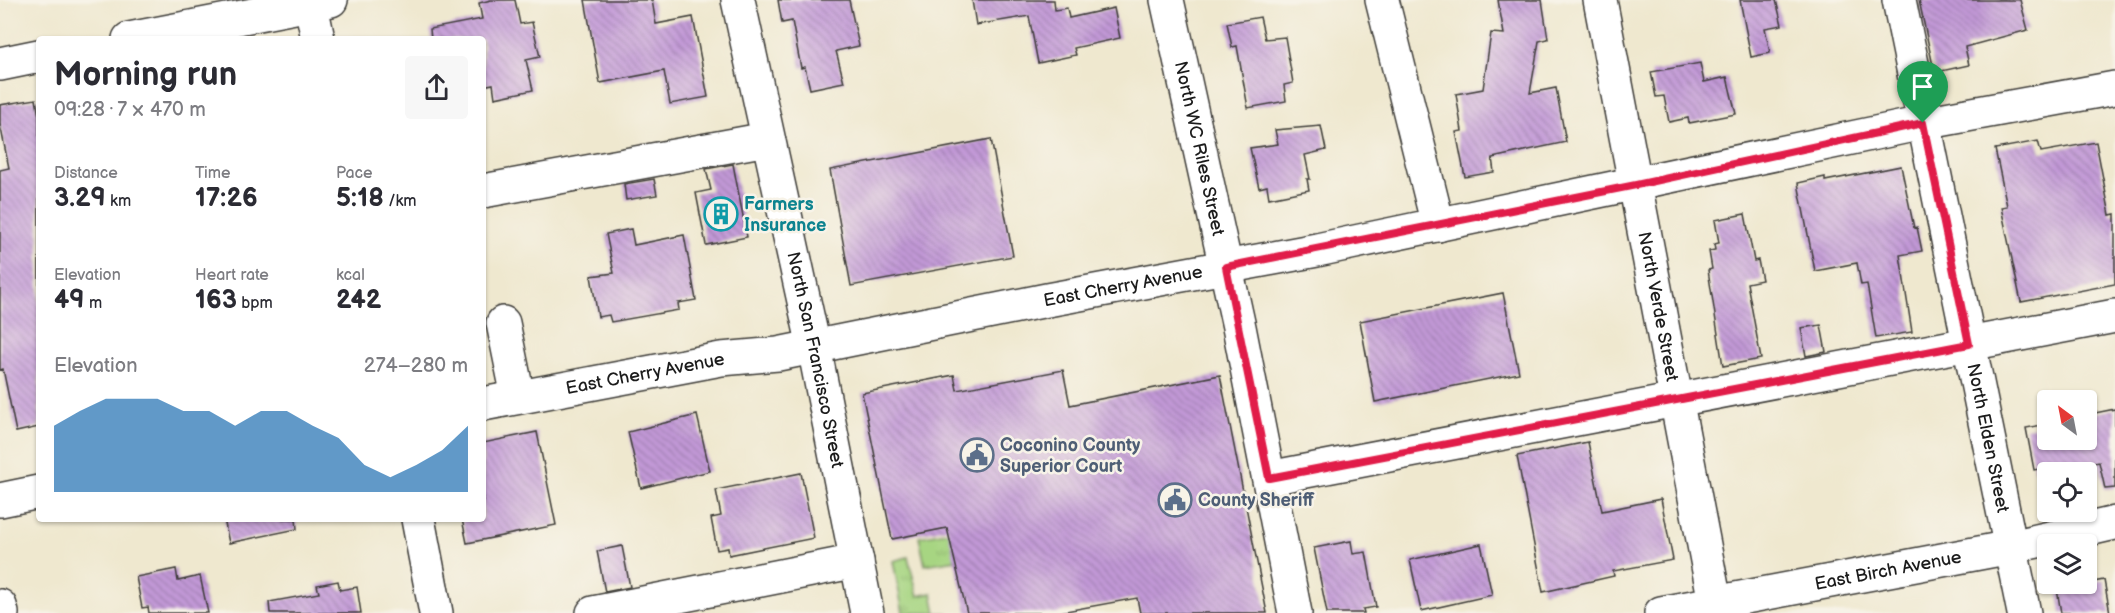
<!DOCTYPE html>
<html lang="en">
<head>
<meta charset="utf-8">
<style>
	body { margin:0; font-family:"Balsamiq Sans",sans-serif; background:#f7f7f7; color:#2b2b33; height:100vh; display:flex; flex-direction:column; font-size:22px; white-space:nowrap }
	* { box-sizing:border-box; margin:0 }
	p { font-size:20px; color:#7c7c81 }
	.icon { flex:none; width:33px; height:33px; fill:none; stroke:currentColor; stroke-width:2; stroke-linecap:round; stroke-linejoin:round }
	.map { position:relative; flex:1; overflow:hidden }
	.panel { position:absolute; left:36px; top:36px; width:450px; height:486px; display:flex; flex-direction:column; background:#fff; border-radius:6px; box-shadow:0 2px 4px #0004 }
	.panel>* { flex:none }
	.needle { width:39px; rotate:328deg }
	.tools { position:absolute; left:2037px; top:390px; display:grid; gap:12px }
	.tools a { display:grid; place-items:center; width:60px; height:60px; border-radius:6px; background:#fff; box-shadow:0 2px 4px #0004; font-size:30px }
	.pin { position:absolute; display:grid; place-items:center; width:51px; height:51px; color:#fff; margin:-62px -26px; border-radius:50% 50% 50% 0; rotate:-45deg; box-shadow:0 0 6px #0007 }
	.pin .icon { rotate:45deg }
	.round { display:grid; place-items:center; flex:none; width:63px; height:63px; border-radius:6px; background:#f7f7f7 }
	.head { display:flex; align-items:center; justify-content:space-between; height:102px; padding:0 18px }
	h1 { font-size:33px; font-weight:800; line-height:45px }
	.stats { display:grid; grid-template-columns:repeat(3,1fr); gap:9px; height:102px; padding:6px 18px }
	.stats div { display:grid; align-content:center }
	.stats b { font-size:26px; font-weight:800 }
	.stats small { font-size:16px; font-weight:400 }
	.stats p { font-size:16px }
	.chart { height:168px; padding:12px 18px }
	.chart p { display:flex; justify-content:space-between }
	.chart svg { width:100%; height:108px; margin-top:6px; fill:#1f6fb2; opacity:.7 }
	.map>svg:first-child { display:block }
	.grass { fill:url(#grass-tufts); stroke:#62784f; stroke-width:1.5 }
	.building { fill:url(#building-back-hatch) }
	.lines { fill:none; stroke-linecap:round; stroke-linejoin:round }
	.minor-casing { stroke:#3c3b37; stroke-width:36 }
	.minor { stroke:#fff; stroke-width:33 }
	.route-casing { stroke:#fff; stroke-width:12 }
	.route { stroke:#e11d48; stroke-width:8 }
	.labels { text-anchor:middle; stroke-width:5; stroke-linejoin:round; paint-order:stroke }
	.street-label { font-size:18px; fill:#1c1c1c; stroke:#f7f3e8 }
	.culture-label { font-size:18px; font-weight:bold; fill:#0d838f; stroke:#f7f3e8; text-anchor:start }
	.service-label { font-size:18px; font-weight:bold; fill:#4e5e75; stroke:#f7f3e8; text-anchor:start }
</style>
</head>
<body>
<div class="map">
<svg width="2115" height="613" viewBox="0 0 2115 613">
	<defs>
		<pattern id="grass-tufts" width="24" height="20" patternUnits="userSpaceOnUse" patternTransform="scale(1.5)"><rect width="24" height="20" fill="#a7d582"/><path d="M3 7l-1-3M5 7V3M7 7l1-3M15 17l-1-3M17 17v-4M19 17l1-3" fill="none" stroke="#8fb670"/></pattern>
		<pattern id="building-back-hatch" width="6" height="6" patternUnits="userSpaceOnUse" patternTransform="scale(1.5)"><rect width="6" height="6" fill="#c299d7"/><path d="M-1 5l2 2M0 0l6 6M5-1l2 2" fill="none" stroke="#9d7cae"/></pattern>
	</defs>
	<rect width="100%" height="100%" fill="#f7f3e8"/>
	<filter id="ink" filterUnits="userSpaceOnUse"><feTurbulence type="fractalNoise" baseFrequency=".0167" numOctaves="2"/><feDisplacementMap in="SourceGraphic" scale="12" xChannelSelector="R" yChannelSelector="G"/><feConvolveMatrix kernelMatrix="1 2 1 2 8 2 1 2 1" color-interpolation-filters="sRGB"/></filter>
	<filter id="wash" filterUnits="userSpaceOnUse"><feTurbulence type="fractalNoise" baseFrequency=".008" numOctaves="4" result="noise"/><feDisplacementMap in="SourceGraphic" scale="24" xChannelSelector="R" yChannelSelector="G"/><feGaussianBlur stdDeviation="1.35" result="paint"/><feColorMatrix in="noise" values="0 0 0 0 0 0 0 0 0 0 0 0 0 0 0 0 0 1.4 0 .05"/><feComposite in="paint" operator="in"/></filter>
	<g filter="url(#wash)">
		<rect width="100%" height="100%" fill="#efe8cf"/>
		<path class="grass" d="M 963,529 L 956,560 L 925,565 L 919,537 Z
			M 908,557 L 918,596 L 932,593 L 936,613 L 948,613 L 903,613 L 893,561 Z"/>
		<g id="blocks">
			<path class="building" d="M 491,0 L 515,0 L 520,24 L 532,22 L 540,57 L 526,60 L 533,90 L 495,98 L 493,84 L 483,86 L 483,39 L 431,39 L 430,29 L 482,19 L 479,3 Z
				M 585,0 L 652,0 L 656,24 L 693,17 L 708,97 L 670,104 L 664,71 L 600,83 Z
				M 778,0 L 849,0 L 859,46 L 836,51 L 844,82 L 810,89 L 805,67 L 801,68 L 792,21 L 782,23 Z
				M 972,0 L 1054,0 L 1055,10 L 1067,8 L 1069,18 L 1114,8 L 1120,38 L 1074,48 L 1076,55 L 1038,63 L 1029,16 L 976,25 Z
				M 1498,0 L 1542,0 L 1548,39 L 1539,41 L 1530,93 L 1556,88 L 1566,142 L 1492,158 L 1494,172 L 1465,177 L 1456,132 L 1462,131 L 1456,94 L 1483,89 L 1491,33 L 1504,34 Z
				M 1740,0 L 1776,0 L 1782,25 L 1765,28 L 1770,53 L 1751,57 Z
				M 1919,0 L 2020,0 L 2028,30 L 1965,47 L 1969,65 L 1937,72 L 1933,66 Z
				M 1260,17 L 1265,39 L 1285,37 L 1293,83 L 1284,85 L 1286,101 L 1248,108 L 1237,46 L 1232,47 L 1227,23 Z
				M 1700,63 L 1704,82 L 1727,77 L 1736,114 L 1689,123 L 1688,118 L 1669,122 L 1664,96 L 1656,97 L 1651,72 Z
				M 36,99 L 39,116 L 39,427 L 16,432 L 3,369 L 0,370 L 0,170 L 9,168 L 0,124 L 0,105 Z
				M 1321,126 L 1326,150 L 1305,155 L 1310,179 L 1307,179 L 1309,190 L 1269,198 L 1267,186 L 1259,188 L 1250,148 L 1278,144 L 1275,130 Z
				M 991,139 L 1013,256 L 851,286 L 830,170 Z
				M 2038,141 L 2041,152 L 2096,142 L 2110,215 L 2115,214 L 2115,284 L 2021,302 L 2001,207 L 2007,206 L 1995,149 Z
				M 733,164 L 747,237 L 706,245 L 696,193 L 711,190 L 706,169 Z
				M 1901,166 L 1914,228 L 1917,227 L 1922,251 L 1900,255 L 1912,332 L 1876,338 L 1867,284 L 1861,285 L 1857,263 L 1815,271 L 1798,183 L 1825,177 L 1825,181 Z
				M 654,179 L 657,195 L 626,200 L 624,184 Z
				M 1745,214 L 1754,261 L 1758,260 L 1762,280 L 1747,283 L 1761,359 L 1723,366 L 1708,270 L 1712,269 L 1709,251 L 1715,250 L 1714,244 L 1719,243 L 1715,220 Z
				M 631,229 L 634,245 L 684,235 L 696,300 L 678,303 L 679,310 L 611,322 L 609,315 L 598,317 L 591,276 L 614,273 L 606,234 Z
				M 1503,293 L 1519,373 L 1375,402 L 1360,321 Z
				M 1821,325 L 1826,352 L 1806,356 L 1801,328 Z
				M 1063,370 L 1070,405 L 1220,375 L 1267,613 L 1140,613 L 1137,598 L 1055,613 L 967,613 L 947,528 L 892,539 L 862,393 L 954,375 L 957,390 Z
				M 2115,409 L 2115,488 L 2105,489 L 2099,462 L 2067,468 L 2066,464 L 2034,470 L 2026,428 L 2047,424 L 2048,440 L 2086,440 L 2086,436 L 2094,435 L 2090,414 Z
				M 697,415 L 710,471 L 641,488 L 628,432 Z
				M 537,432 L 556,525 L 467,543 L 462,519 L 483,519 L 483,443 Z
				M 1588,442 L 1602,511 L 1661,499 L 1673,560 L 1613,571 L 1614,576 L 1543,592 L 1517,456 Z
				M 801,473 L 814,538 L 729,555 L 728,548 L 717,550 L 711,518 L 721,516 L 716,490 Z
				M 224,519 L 296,519 L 297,529 L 229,543 Z
				M 1351,541 L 1353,554 L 1366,552 L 1376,607 L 1363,609 L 1364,613 L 1327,613 L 1314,548 Z
				M 1481,544 L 1492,595 L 1421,611 L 1410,560 Z
				M 622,546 L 630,587 L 605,592 L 597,551 Z
				M 176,569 L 178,581 L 200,576 L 208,613 L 149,613 L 148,607 L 142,608 L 136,577 Z
				M 2104,580 L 2110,613 L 2061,613 L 2057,589 Z
				M 338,581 L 340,590 L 357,587 L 361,613 L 270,613 L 269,602 L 319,593 L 317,585 Z"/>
		</g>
	</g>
	<g filter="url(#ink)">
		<use href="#blocks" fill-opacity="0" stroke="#3c3b37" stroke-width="1.5"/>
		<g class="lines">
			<defs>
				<g id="minor">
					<path d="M 310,0 L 318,39"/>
					<path id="s1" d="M 738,0 L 814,347 L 867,613"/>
					<path id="s2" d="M 1167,0 L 1239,327 L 1295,613"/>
					<path d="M 1382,0 L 1438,225"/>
					<path id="s3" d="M 1600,0 L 1717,613"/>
					<path id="s4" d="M 1899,0 L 2024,613"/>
					<path d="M 129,39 L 331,0"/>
					<path d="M 0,64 L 39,56"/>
					<path d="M 483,191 L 767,139"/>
					<path d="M 503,323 L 518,397"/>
					<path id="s5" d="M 483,404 L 721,359 L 778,354 L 1047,300 L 1317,250 L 1923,123 L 2115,88"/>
					<path d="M 1269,478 L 2115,316"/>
					<path d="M 0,500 L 39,492"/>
					<path d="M 418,519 L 436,613"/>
					<path d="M 0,606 L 2,613"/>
					<path d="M 593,613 L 857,561"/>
					<path id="s6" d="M 1661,613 L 2011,547 L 2115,523"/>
				</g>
			</defs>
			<use href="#minor" class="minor-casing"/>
			<use href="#minor" class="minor"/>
		</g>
	</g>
	<g class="lines" filter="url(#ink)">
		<defs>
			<path id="route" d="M 1923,123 L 1969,344 L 1269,478 L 1226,267 L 1636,185 Z"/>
		</defs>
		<use href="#route" class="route-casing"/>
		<use href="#route" class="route"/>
	</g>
	<defs>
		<symbol id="building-ring" viewBox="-11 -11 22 22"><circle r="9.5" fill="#f7f3e8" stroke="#0f9aa8" stroke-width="1.5"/><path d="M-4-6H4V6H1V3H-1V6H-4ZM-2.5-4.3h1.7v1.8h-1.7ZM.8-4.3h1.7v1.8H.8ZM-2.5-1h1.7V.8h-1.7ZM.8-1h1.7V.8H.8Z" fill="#0f9aa8"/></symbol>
		<symbol id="civic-ring" viewBox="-11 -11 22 22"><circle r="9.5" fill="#f7f3e8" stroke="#5c6f8a" stroke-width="1.5"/><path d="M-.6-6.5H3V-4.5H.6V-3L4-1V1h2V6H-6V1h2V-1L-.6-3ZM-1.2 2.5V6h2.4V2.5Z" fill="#5c6f8a"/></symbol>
	</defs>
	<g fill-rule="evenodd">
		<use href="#building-ring" x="702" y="195" width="38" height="38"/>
		<use href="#civic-ring" x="958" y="436" width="38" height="38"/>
		<use href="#civic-ring" x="1156" y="481" width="38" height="38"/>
	</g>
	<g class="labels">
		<g class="street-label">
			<text dy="6" stroke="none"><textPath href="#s2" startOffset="152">North WC Riles Street</textPath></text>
			<text dy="6" stroke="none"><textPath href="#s5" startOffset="651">East Cherry Avenue</textPath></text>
			<text dy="6" stroke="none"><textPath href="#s3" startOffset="312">North Verde Street</textPath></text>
			<text dy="6" stroke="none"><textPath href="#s1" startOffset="368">North San Francisco Street</textPath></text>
			<text dy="6" stroke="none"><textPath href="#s5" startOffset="165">East Cherry Avenue</textPath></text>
			<text dy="6" stroke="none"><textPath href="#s4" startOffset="447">North Elden Street</textPath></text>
			<text dy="6" stroke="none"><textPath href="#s6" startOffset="231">East Birch Avenue</textPath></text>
		</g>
		<g class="culture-label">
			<text x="744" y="210">Farmers<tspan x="744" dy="21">Insurance</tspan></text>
		</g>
		<g class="service-label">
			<text x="1000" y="451">Coconino County<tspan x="1000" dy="21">Superior Court</tspan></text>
			<text x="1198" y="506">County Sheriff</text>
		</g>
	</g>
</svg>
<div class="tools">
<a><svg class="needle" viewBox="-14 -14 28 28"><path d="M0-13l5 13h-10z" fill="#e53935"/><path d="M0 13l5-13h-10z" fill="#7c7c81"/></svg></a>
<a><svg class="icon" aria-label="locate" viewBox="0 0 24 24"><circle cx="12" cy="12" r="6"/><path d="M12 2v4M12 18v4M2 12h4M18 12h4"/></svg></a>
<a><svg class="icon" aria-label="layers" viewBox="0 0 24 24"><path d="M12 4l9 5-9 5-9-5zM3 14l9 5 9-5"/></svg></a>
</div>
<div class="pin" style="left:1923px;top:123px;background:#1e9e55"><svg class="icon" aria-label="arrive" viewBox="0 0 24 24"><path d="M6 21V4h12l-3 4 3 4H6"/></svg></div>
<section class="panel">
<div class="head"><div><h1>Morning run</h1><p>09:28 · 7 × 470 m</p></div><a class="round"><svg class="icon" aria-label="share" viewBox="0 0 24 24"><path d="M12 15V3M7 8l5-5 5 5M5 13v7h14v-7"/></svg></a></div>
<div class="stats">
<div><p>Distance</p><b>3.29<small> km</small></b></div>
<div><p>Time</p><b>17:26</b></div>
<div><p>Pace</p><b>5:18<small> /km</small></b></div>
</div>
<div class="stats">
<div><p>Elevation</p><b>49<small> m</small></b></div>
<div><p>Heart rate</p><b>163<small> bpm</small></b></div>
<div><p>kcal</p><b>242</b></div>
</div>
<div class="chart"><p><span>Elevation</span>274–280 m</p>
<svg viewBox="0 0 160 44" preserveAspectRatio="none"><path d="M0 44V17L10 11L20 6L30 6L40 6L50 11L60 11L70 17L80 11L90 11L100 17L110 22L120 33L130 38L140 33L150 27L160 17V44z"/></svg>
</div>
</section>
</div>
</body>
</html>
